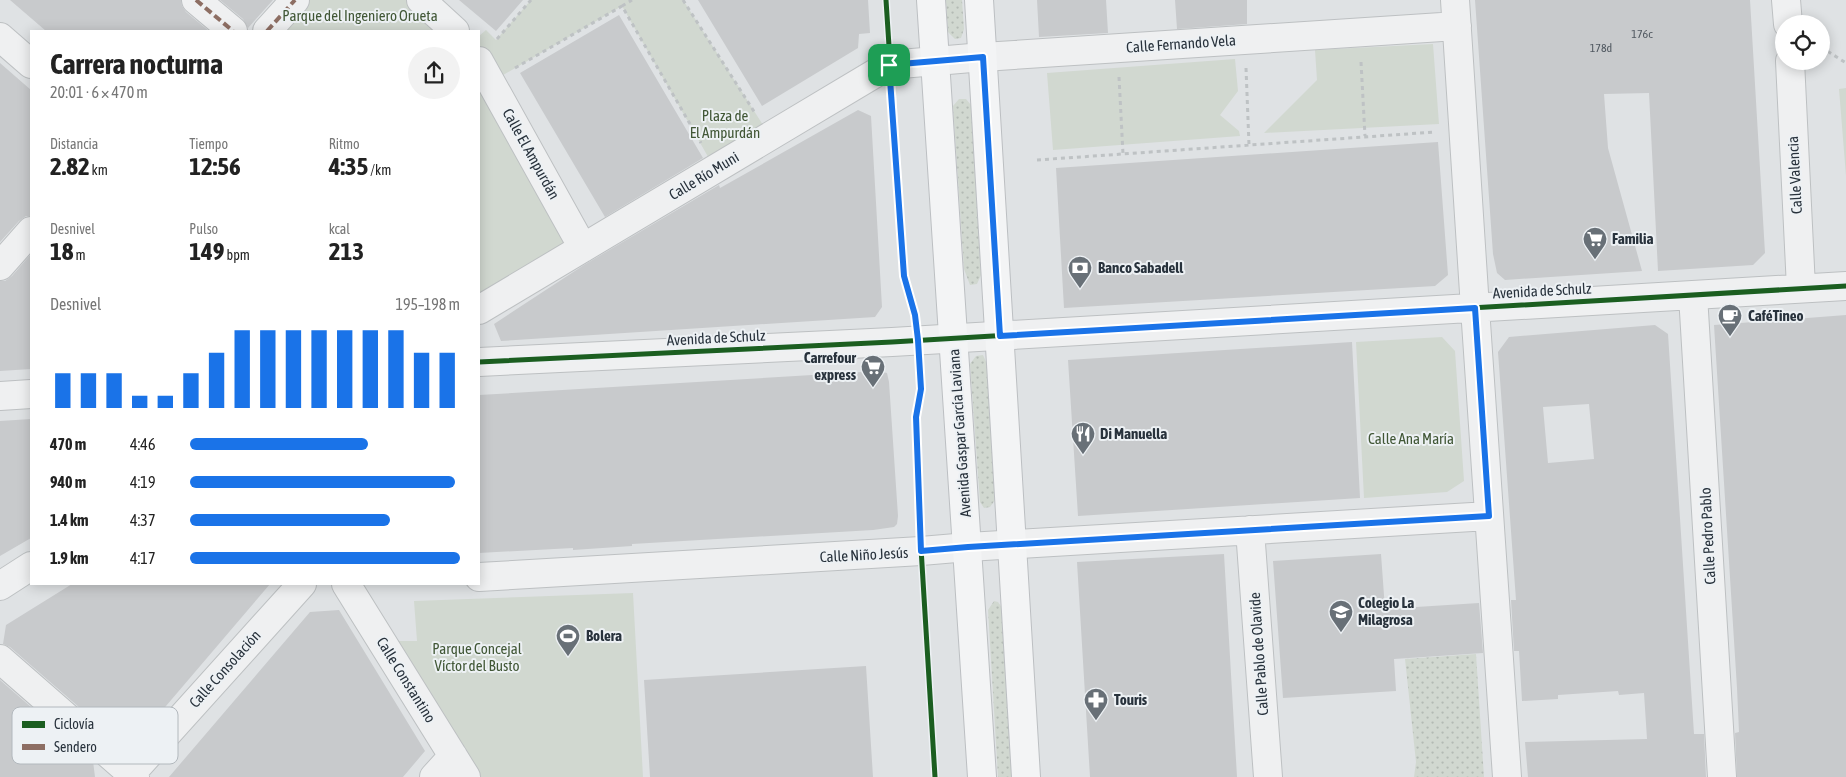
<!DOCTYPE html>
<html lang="es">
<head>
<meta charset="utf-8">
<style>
	body { margin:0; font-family:"Asap Condensed",sans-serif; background:#f2f2f2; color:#222; height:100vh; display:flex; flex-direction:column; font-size:19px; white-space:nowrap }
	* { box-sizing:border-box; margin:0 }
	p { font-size:16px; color:#767676 }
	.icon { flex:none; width:28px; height:28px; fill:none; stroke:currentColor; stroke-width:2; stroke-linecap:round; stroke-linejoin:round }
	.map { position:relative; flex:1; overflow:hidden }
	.sheet { position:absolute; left:30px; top:30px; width:450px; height:555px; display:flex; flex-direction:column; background:#fff; border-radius:0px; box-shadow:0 2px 12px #0003 }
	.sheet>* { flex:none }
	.tools { position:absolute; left:1775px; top:15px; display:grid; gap:10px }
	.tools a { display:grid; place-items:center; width:55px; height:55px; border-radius:50%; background:#fff; box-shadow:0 2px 12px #0003; font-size:25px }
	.pin { position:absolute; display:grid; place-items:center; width:42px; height:42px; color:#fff; margin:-21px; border-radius:10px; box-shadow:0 2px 8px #0006 }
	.round { display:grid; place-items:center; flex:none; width:52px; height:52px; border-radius:26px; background:#f2f2f2 }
	.summary { display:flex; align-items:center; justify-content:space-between; height:85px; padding:0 20px }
	h1 { font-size:28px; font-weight:700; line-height:38px }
	.metrics { display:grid; grid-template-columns:repeat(3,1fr); gap:8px; height:85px; padding:5px 20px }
	.metrics div { display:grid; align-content:center }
	.metrics b { font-size:25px; font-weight:700 }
	.metrics small { font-size:14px; font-weight:400 }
	.metrics p { font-size:14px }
	.chart { height:140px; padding:10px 20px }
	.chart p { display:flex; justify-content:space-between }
	.chart svg { width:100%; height:90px; margin-top:5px; stroke:#1a73e8; stroke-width:6 }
	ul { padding:0 20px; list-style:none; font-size:16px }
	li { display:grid; grid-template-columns:80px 60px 1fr; align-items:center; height:38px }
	li i { height:12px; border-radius:6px; background:#1a73e8 }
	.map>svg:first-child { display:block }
	.grass { fill:url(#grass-dots) }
	.green { fill:#d1d8d0 }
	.building { fill:#c8cacc; fill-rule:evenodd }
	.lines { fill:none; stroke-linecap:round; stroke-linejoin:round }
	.minor-casing { stroke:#bdc0c2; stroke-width:30 }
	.major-casing { stroke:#bcbfc2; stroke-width:30 }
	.path { stroke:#bec2c4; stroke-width:3; stroke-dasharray:4 4; stroke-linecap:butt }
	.minor { stroke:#eff0f1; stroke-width:28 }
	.major { stroke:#f3f4f5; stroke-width:28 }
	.quiet { stroke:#8d6e63; stroke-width:4; stroke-dasharray:8 4; stroke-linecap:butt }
	.cycleway-casing { stroke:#edf1f4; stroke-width:8 }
	.cycleway { stroke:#1b5e20; stroke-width:5 }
	.route-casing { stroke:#fff; stroke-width:10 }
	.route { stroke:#1a73e8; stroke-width:6 }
	.labels { text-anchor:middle; stroke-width:4; stroke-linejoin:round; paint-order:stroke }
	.number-label { font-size:12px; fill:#515961 }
	.park-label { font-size:15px; fill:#415736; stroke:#edf1f4 }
	.street-label { font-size:15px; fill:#28323c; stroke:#edf1f4 }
	.poi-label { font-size:15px; font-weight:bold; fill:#28323c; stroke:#edf1f4; text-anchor:start }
	.key { fill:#edf1f4; stroke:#b2b8bd; stroke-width:1 }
	.key-label { font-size:14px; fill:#28323c }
</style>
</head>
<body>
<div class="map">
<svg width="1846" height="777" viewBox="0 0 1846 777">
	<defs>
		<pattern id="grass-dots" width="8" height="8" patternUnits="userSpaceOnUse" patternTransform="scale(1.25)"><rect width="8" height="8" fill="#d1d8d0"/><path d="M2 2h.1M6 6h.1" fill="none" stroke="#b3bab4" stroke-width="1.8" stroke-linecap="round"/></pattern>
	</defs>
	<rect width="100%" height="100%" fill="#dfe2e4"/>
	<path class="grass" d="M 946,0 L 962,0 L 964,29 L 961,38 L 955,39 L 948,32 Z
		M 959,99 L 966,99 L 971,105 L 981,275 L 977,284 L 970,285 L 964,269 L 953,106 Z
		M 983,355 L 987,364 L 995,500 L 990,507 L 984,508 L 980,502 L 970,364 L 976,356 Z
		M 994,601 L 998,602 L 1003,609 L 1013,777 L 998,777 L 988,610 Z
		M 1476,654 L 1484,777 L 1414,777 L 1416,762 L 1405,659 Z"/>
	<path class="green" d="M 295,0 L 421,0 L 455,31 L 267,31 Z
		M 531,0 L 683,0 L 770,136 L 715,169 L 622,6 L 491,82 L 583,248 L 479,310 L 479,36 L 486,30 L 496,40 Z
		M 1433,44 L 1439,124 L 1264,133 L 1317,80 L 1315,50 Z
		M 1235,59 L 1238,91 L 1220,115 L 1239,131 L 1240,136 L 1053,150 L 1047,73 Z
		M 1846,88 L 1846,176 L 1839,89 Z
		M 1442,337 L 1455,351 L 1464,481 L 1447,492 L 1364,498 L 1356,342 Z
		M 633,593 L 643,777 L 481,777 L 396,641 L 417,641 L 414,601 Z"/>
	<path class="building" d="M 10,0 L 181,0 L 182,6 L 186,12 L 209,31 L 46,31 Z
		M 220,0 L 273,0 L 248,28 L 243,19 Z
		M 459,0 L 523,0 L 496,31 Z
		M 698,0 L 868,0 L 870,33 L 859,34 L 858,48 L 762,106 Z
		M 1037,0 L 1106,0 L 1108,33 L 1039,37 Z
		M 1175,0 L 1247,0 L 1247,24 L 1177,29 Z
		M 1475,0 L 1750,0 L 1765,253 L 1753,265 L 1658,271 L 1649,93 L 1604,94 L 1608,148 L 1642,271 L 1505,280 L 1497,273 L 1493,254 Z
		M 619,15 L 703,158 L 605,217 L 520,73 Z
		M 0,63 L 31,90 L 31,216 L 26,216 L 19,221 L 0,242 Z
		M 858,110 L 871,116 L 882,307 L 875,317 L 501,341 L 494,324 L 532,299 L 584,265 L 719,185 L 720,188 Z
		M 1438,142 L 1448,275 L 1435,286 L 1064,308 L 1056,168 Z
		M 31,254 L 31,369 L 0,371 L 0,281 L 5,281 L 12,276 Z
		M 1846,315 L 1846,777 L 1737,777 L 1735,733 L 1739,732 L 1737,688 L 1714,325 Z
		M 1655,325 L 1668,334 L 1694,734 L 1704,734 L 1706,777 L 1528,777 L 1525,742 L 1647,739 L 1644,693 L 1619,695 L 1618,691 L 1558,695 L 1558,699 L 1522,701 L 1519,651 L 1514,651 L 1511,600 L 1516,600 L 1498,352 L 1509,337 ZM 1589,404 L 1594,459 L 1548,463 L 1543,407 Z
		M 1352,342 L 1360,498 L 1078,516 L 1068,360 Z
		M 879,371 L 887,373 L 889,382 L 898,516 L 897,524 L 894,527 L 873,530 L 632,544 L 632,546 L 573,550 L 573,548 L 479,553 L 479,395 Z
		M 31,419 L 31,538 L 0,556 L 0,421 Z
		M 1224,554 L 1237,777 L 1090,777 L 1077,562 Z
		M 1381,554 L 1385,609 L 1479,603 L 1483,653 L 1394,659 L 1396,691 L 1283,698 L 1273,561 Z
		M 72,584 L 270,584 L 137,740 L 119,742 L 10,647 L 3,644 L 6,625 Z
		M 339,610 L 425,751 L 403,777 L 169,777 L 310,612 Z
		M 866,666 L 873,777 L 650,777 L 644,680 Z
		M 0,680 L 93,761 L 95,777 L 0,777 Z"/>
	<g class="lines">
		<defs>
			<path id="minor" d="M 196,0 L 233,31
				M 421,0 L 455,31
				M 1455,0 L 1475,308 L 1507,777
				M 1786,0 L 1788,24
				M 267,31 L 295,0
				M 0,37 L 31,64
				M 479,61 L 583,248
				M 1790,61 L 1801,288
				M 0,266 L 31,231
				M 1693,295 L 1722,777
				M 479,310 L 889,65 L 983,57 L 1457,26
				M 479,362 L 892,342 L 1846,286
				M 0,396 L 31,394
				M 1250,530 L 1268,777
				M 479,577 L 921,551 L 968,547 L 1489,516
				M 346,584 L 466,777
				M 0,586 L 31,566
				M 0,659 L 135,777
				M 128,777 L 302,584
				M 434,777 L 453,756"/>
			<path id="major" d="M 931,0 L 982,777
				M 979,0 L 1026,777"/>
		</defs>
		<use href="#minor" class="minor-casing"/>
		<use href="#major" class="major-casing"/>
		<path class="path" d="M 683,0 L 755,113
			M 622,6 L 632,0
			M 497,39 L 531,0
			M 1821,47 L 1846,63
			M 1361,62 L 1365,136
			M 515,68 L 622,6 L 701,143
			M 1246,68 L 1249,145
			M 1119,77 L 1123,154
			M 1037,160 L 1435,132"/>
		<use href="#minor" class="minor"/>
		<use href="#major" class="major"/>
		<path class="quiet" d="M 196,0 L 233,31
			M 267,31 L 295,0"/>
		<defs>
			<path id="cycleway" d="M 886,0 L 904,276 L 915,315 L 921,389 L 916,417 L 919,515 L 935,777
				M 479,362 L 892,342 L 1846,286"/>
		</defs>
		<use href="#cycleway" class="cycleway-casing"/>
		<use href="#cycleway" class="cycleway"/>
	</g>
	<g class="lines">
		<defs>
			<path id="route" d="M 983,57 L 1000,336 L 1475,308 L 1489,516 L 968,547 L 921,551 L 916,417 L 921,389 L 918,340 L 915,315 L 904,276 L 889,65 Z"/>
		</defs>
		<use href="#route" class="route-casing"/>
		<use href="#route" class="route"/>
	</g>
	<defs>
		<symbol id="supermarket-pin" viewBox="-11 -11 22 30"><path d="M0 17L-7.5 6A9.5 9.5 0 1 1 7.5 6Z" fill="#687077" stroke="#edf1f4"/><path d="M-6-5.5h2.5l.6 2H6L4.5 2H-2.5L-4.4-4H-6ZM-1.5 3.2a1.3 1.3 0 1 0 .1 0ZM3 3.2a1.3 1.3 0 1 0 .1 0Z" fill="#fff"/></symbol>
		<symbol id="bank-pin" viewBox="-11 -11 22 30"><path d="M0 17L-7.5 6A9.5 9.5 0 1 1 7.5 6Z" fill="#687077" stroke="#edf1f4"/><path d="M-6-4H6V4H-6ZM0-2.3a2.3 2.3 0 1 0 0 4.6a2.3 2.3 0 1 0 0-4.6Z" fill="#fff"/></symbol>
		<symbol id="cafe-pin" viewBox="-11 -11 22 30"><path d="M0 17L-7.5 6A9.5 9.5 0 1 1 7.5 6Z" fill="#687077" stroke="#edf1f4"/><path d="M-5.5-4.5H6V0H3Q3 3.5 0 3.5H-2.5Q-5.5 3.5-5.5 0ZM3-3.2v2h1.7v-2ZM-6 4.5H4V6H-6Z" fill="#fff"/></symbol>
		<symbol id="restaurant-pin" viewBox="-11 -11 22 30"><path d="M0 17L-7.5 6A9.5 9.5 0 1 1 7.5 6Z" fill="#687077" stroke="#edf1f4"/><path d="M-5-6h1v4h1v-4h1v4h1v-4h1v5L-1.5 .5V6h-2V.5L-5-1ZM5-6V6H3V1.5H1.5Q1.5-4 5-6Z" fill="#fff"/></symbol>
		<symbol id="school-pin" viewBox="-11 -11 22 30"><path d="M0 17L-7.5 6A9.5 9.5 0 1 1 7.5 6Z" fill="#687077" stroke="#edf1f4"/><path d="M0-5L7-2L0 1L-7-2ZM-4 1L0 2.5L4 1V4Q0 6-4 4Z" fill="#fff"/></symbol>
		<symbol id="stadium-pin" viewBox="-11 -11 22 30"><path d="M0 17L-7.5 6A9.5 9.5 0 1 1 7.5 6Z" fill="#687077" stroke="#edf1f4"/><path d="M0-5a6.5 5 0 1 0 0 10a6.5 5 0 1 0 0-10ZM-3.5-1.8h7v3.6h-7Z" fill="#fff"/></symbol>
		<symbol id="pharmacy-pin" viewBox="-11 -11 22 30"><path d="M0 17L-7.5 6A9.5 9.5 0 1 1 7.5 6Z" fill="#687077" stroke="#edf1f4"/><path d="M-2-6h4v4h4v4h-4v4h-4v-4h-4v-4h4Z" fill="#fff"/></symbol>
	</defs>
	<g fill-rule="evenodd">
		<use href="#supermarket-pin" x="1581" y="225" width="28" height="38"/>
		<use href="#bank-pin" x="1066" y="254" width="28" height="38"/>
		<use href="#cafe-pin" x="1716" y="302" width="28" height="38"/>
		<use href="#supermarket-pin" x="859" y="353" width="28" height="38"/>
		<use href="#restaurant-pin" x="1069" y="420" width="28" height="38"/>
		<use href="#school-pin" x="1327" y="598" width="28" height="38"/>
		<use href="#stadium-pin" x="554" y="622" width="28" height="38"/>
		<use href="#pharmacy-pin" x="1082" y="686" width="28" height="38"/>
	</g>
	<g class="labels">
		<g class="number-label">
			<text x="1642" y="38">176c</text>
			<text x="1601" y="52">178d</text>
		</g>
		<g class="park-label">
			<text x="360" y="21">Parque del Ingeniero Orueta</text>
			<text x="725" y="121">Plaza de<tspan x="725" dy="17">El Ampurdán</tspan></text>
			<text x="1411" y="444">Calle Ana María</text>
			<text x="477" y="654">Parque Concejal<tspan x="477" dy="17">Víctor del Busto</tspan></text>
		</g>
		<g class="street-label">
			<text transform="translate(1181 44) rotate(-4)" y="5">Calle Fernando Vela</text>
			<text transform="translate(531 154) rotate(61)" y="5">Calle El Ampurdán</text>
			<text transform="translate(1795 175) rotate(-93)" y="5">Calle Valencia</text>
			<text transform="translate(704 176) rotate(-31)" y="5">Calle Río Muni</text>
			<text transform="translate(1542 291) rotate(-3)" y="5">Avenida de Schulz</text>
			<text transform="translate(716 338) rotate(-3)" y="5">Avenida de Schulz</text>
			<text transform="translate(960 433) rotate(-94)" y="5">Avenida Gaspar García Laviana</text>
			<text transform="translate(1708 536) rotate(-93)" y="5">Calle Pedro Pablo</text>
			<text transform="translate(864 555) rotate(-3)" y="5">Calle Niño Jesús</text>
			<text transform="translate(1259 654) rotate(-94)" y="5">Calle Pablo de Olavide</text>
			<text transform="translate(225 669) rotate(-48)" y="5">Calle Consolación</text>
			<text transform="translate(406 680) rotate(58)" y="5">Calle Constantino</text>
		</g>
		<g class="poi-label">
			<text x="1612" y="244">Familia</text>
			<text x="1098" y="273">Banco Sabadell</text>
			<text x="1748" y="321">CaféTineo</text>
			<text x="856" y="363" text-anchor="end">Carrefour<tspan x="856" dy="17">express</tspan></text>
			<text x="1100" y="439">Di Manuella</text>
			<text x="1358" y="608">Colegio La<tspan x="1358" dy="17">Milagrosa</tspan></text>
			<text x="586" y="641">Bolera</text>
			<text x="1114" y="705">Touris</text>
		</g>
	</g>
	<rect x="12" y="707" width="166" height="57" rx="8" class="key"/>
	<rect x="22" y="721" width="23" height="7" fill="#1b5e20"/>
	<rect x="22" y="744" width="23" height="6" fill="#8d6e63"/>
	<g class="key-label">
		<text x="54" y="729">Ciclovía</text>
		<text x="54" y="752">Sendero</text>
	</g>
</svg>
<div class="tools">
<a><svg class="icon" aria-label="locate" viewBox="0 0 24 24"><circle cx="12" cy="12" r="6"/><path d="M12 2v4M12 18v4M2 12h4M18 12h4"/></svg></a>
</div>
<div class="pin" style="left:889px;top:65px;background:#1e9e55"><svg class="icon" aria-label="arrive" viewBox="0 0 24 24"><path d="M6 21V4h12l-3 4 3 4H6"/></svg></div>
<section class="sheet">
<div class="summary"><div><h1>Carrera nocturna</h1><p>20:01 · 6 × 470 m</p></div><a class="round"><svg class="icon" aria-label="share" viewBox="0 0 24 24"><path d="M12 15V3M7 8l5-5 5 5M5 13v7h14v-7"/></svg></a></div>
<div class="metrics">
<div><p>Distancia</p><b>2.82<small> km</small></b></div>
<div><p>Tiempo</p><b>12:56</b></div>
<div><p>Ritmo</p><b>4:35<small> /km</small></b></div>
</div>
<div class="metrics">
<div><p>Desnivel</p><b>18<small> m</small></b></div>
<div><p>Pulso</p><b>149<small> bpm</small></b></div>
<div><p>kcal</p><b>213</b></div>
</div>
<div class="chart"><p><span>Desnivel</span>195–198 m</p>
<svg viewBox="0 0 160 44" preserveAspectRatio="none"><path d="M5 44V27M15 44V27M25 44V27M35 44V38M45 44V38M55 44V27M65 44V17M75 44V6M85 44V6M95 44V6M105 44V6M115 44V6M125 44V6M135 44V6M145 44V17M155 44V17"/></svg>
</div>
<ul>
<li><b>470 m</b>4:46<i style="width:66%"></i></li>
<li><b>940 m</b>4:19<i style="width:98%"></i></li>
<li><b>1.4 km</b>4:37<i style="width:74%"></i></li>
<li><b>1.9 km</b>4:17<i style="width:100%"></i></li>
</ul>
</section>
</div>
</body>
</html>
